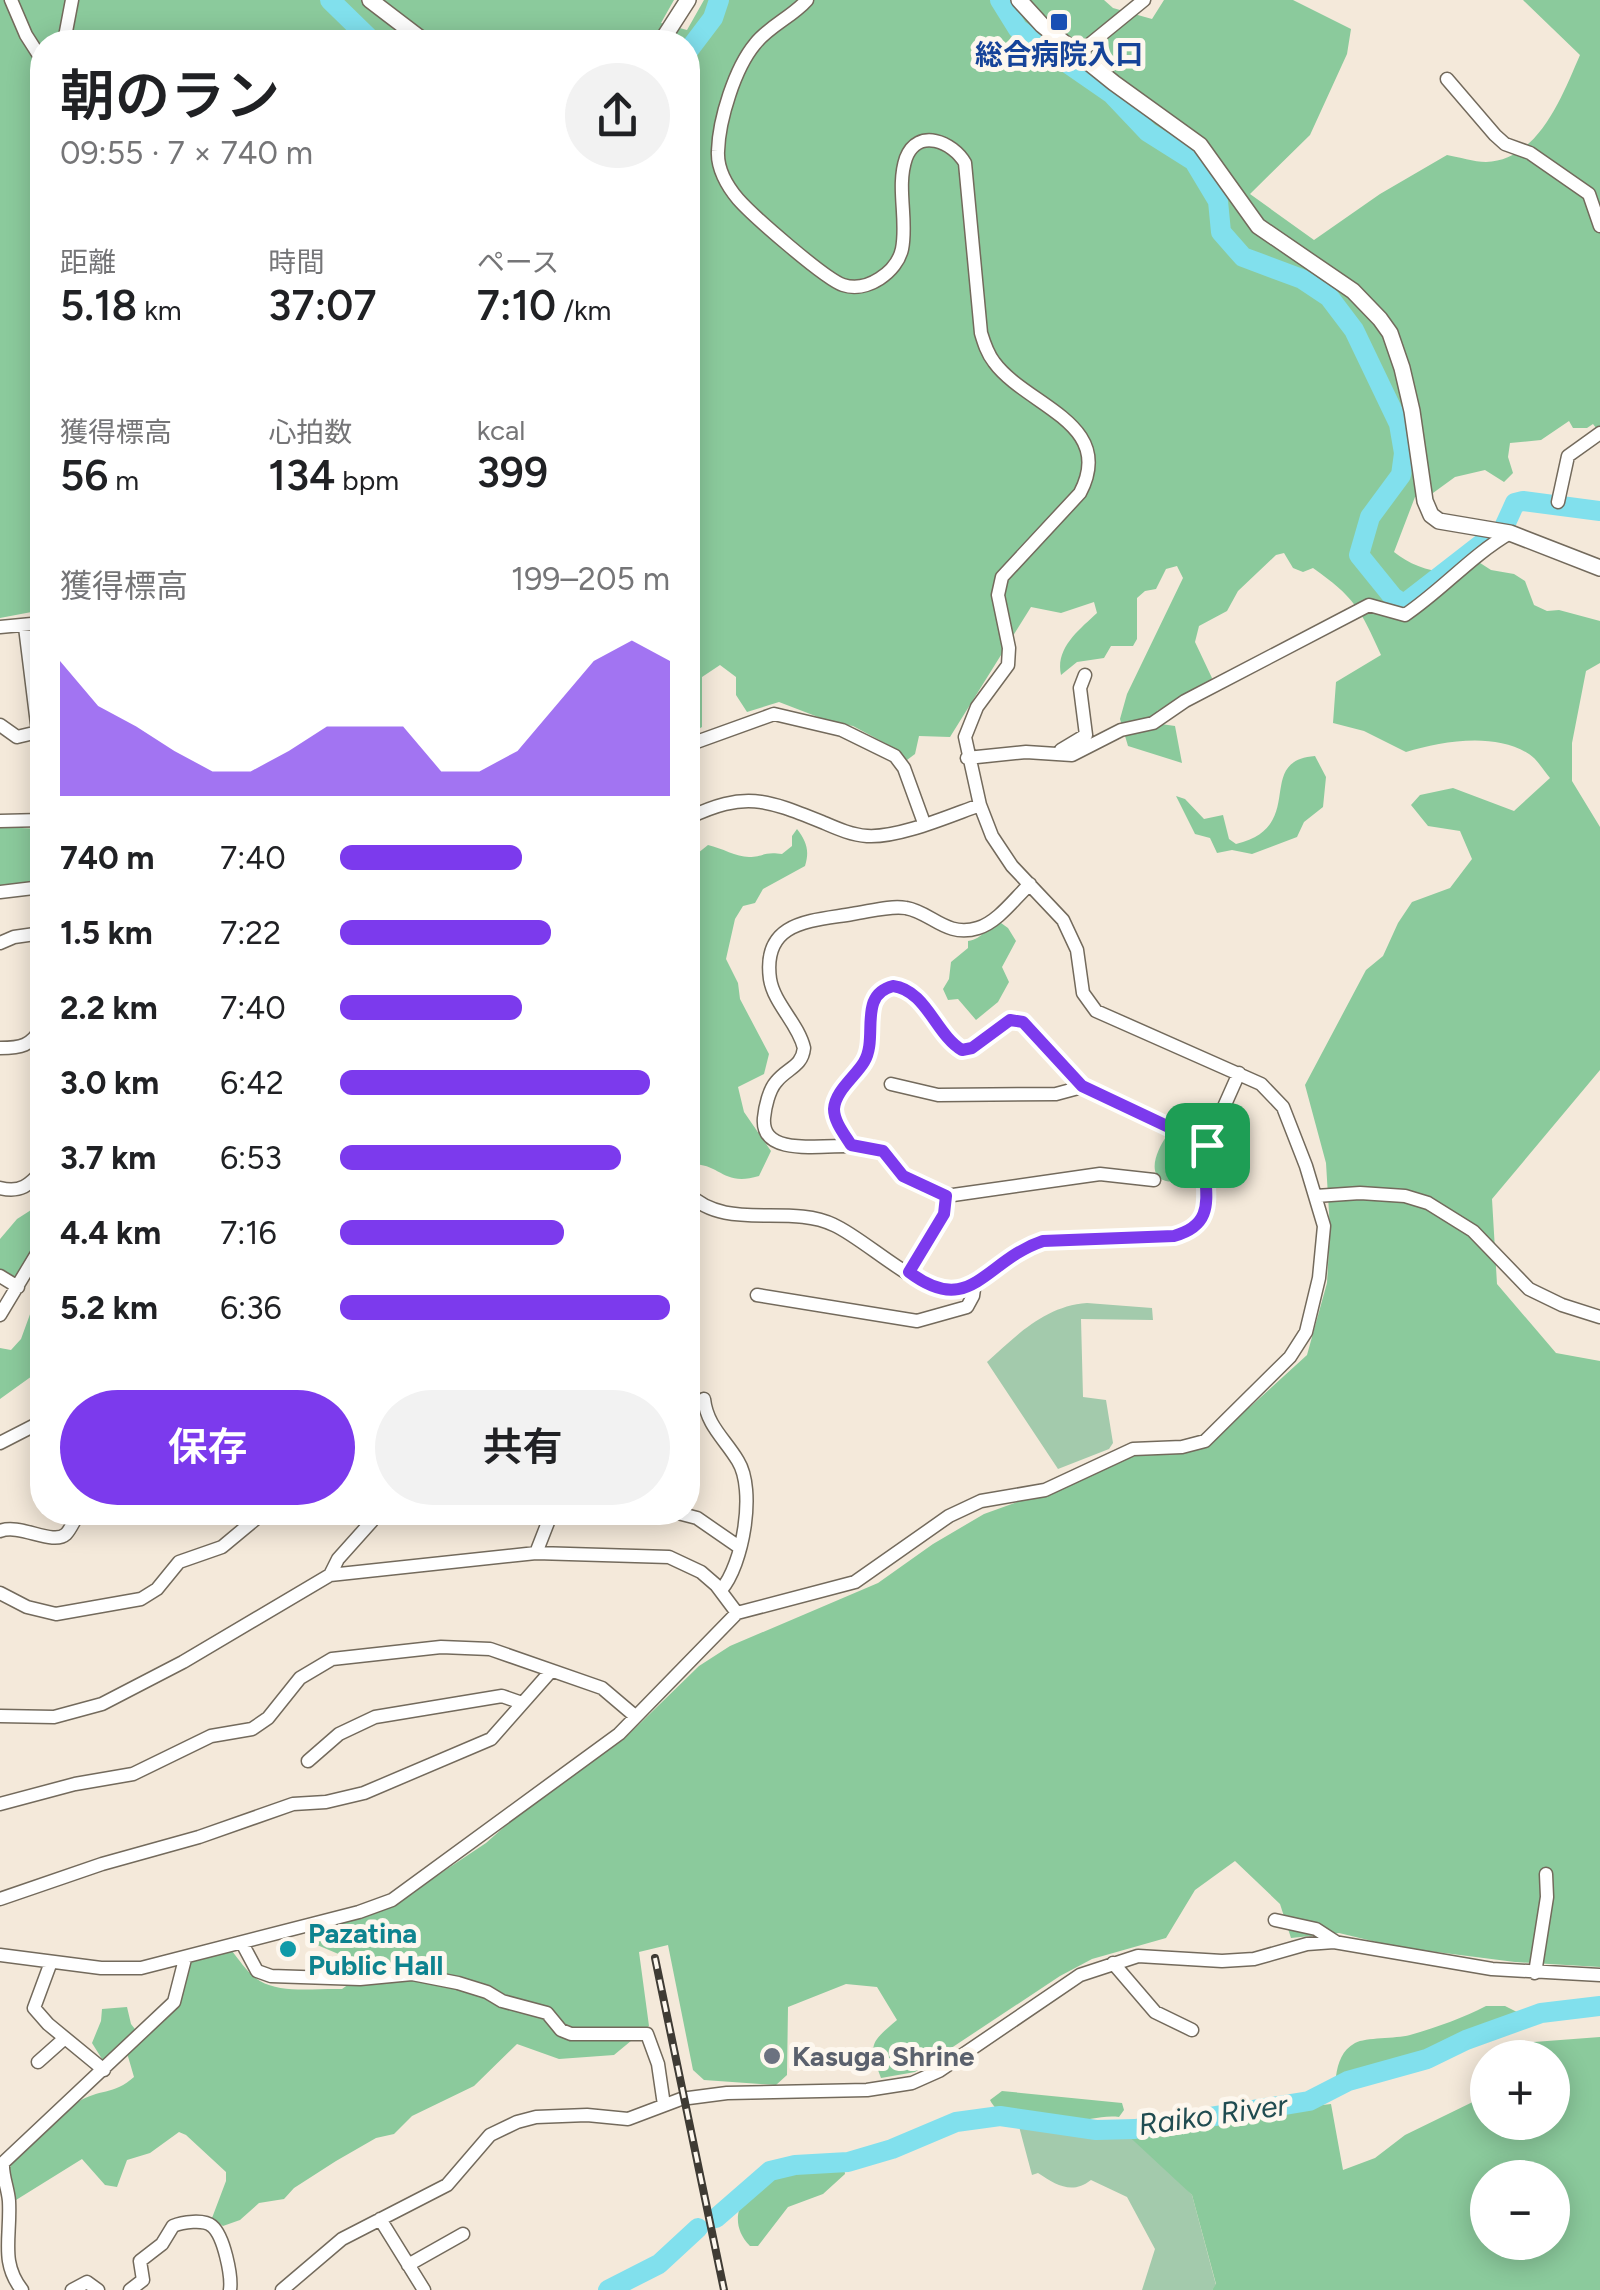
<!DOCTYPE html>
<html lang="ja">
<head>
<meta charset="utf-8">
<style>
	body { margin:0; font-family:Figtree,"Noto Sans JP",sans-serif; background:#f2f2f2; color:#202124; height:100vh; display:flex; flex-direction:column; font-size:38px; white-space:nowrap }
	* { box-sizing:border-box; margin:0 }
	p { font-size:32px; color:#757577 }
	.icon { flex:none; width:55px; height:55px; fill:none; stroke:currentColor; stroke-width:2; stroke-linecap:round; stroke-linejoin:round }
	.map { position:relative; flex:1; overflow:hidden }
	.panel { position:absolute; left:30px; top:30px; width:670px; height:1495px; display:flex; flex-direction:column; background:#fff; border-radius:40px; box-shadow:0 5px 25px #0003 }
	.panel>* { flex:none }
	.fabs { position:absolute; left:1470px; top:2040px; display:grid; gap:20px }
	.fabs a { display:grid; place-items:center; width:100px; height:100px; border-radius:50%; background:#fff; box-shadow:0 5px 25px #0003; font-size:50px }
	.pin { position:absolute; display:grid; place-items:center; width:85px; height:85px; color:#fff; margin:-42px; border-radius:20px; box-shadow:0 5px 15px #0006 }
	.round { display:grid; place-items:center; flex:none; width:105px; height:105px; border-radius:52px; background:#f2f2f2 }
	.overview { display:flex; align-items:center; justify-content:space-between; height:170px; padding:0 30px }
	h1 { font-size:55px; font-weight:600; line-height:75px }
	.stats { display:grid; grid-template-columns:repeat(3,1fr); gap:15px; height:170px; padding:10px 30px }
	.stats div { display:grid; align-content:center }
	.stats b { font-size:42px; font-weight:600 }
	.stats small { font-size:28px; font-weight:400 }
	.stats p { font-size:28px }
	.chart { height:280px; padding:20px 30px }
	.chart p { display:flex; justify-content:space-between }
	.chart svg { width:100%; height:180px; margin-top:10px; fill:#7c3aed; opacity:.7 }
	.button { display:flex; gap:20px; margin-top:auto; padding:20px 30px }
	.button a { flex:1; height:115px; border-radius:60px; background:#7c3aed; color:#fff; font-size:40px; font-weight:600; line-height:115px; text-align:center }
	.button a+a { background:#f2f2f2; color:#202124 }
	ul { padding:0 30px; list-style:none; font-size:32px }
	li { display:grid; grid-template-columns:160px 120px 1fr; align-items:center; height:75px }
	li i { height:25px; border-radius:12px; background:#7c3aed }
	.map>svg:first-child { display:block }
	.green { fill:#a3caac }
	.forest { fill:#8bca9c; fill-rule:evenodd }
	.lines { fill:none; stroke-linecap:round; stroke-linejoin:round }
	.river { stroke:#81e0ed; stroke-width:20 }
	.minor-casing { stroke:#736a5c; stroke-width:15 }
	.major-casing { stroke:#736a5c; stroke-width:18 }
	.minor { stroke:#fff; stroke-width:12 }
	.major { stroke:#fff; stroke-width:15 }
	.rail-casing { stroke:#3f3b34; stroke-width:8 }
	.rail { stroke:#fdf7ee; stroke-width:4; stroke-dasharray:11; stroke-linecap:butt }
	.route-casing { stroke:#fff; stroke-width:20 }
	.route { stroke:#7c3aed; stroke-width:12 }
	.transit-dot { fill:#1a4fb4; stroke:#fdf7ee; stroke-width:4 }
	.culture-dot { fill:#0f9aa8; stroke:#fdf7ee; stroke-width:4 }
	.worship-dot { fill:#6b7280; stroke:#fdf7ee; stroke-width:4 }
	.labels { text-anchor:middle; stroke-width:10; stroke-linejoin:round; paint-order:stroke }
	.transit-label { font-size:28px; font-weight:bold; fill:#164399; stroke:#fdf7ee }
	.culture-label { font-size:28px; font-weight:bold; fill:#0d838f; stroke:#fdf7ee; text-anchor:start }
	.worship-label { font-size:28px; font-weight:bold; fill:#5b616d; stroke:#fdf7ee; text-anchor:start }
	.water-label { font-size:30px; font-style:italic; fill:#204c51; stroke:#fdf7ee }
</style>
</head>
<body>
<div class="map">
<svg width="1600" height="2290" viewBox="0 0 1600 2290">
	<rect width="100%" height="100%" fill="#f4e9da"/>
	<path class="green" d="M 1087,1303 L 1152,1308 L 1153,1320 L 1081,1319 L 1083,1397 L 1106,1400 L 1113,1443 L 1109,1449 L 1058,1469 L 987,1362 C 1017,1335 1045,1306 1087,1303 Z
		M 1017,2119 L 1126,2123 L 1192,2195 L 1216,2285 L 1212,2290 L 1142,2290 L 1155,2249 L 1127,2197 L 1091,2180 C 1072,2195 1056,2185 1038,2173 L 1032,2175 Z"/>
	<path class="forest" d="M 0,0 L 674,0 L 661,23 L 687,30 L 704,0 L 1104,0 L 1113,8 L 1152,19 L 1164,0 L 1293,0 L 1351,29 L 1347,54 L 1310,135 L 1250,194 L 1314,240 L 1380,194 L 1447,155 C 1459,157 1474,162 1486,162 C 1539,160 1562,96 1580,55 L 1523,0 L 1600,0 L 1600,433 L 1593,424 L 1587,428 L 1573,428 L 1569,421 L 1541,440 L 1510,443 L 1508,457 L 1513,473 L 1504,482 L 1485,470 L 1455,477 L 1433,493 L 1415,497 L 1394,552 C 1416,570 1454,581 1477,561 L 1491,570 L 1514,574 L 1525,581 L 1534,605 L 1547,611 L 1559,610 L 1600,621 L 1600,663 L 1586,671 L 1572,743 L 1572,781 L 1600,827 L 1600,1070 L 1492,1199 L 1497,1284 L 1556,1353 L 1600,1361 L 1600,1967 L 1515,1962 L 1397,1947 L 1339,1933 L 1291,1938 L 1280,1904 L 1235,1861 L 1195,1890 L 1166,1938 L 1092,1959 L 1060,1976 L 915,2072 L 881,2078 C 868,2044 870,2043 897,2020 L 877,1987 L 846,1984 L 788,2007 L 787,2075 L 776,2085 L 704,2080 L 693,2070 L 668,1945 L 639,1952 L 649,2026 L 614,2055 L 559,2059 L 517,2044 L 474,2086 L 412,2116 L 394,2134 L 376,2138 L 336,2161 L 294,2188 L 284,2199 L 259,2203 L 240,2220 L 223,2226 L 212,2218 L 226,2181 L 226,2172 L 186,2135 L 179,2132 L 150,2153 L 127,2160 L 117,2187 L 105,2185 L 82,2159 L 16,2200 L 9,2168 C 28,2146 53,2118 78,2102 C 98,2089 114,2095 134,2077 L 127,2053 L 108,2060 L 102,2059 L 92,2043 L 101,2021 L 102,2009 L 127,2007 L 131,2024 L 138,2033 L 182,1993 L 187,1962 L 232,1951 C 240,1961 248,1974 260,1981 C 282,1994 317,1988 342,1989 L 349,1984 L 351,1974 L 346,1965 L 348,1958 L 310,1942 L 307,1939 L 311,1932 L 396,1903 L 486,1843 L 522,1811 L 623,1740 L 699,1666 L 730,1646 L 878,1583 L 933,1544 L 984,1514 L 1095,1474 L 1127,1455 L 1200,1435 L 1251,1406 L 1307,1355 L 1327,1283 L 1330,1229 L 1326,1163 L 1305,1085 L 1366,970 L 1383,956 L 1398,923 L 1412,902 L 1450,888 L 1472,859 L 1460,831 L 1428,826 L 1411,805 L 1420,795 L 1453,788 L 1514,811 L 1550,778 C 1543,770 1538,760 1529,754 C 1495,732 1442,741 1406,752 L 1364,731 L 1333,723 L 1336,682 L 1381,655 C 1360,608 1354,597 1313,568 L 1303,572 L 1293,568 L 1284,553 L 1276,555 L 1238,591 L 1227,611 L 1199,626 L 1195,642 L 1212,678 L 1209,685 L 1157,711 L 1161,724 L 1175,726 L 1182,763 L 1128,746 L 1120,719 L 1127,694 L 1183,578 L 1177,566 L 1166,569 L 1156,589 L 1145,591 L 1137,598 L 1137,639 L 1133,646 L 1111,646 L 1104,658 L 1077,662 L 1061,675 C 1055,648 1079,630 1097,613 L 1094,602 L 1061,613 L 1031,607 L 950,737 L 919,736 L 915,754 L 907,760 L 894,748 L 853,726 L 831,722 L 779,702 L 747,712 L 736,695 L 736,677 L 720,665 L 702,677 L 702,727 L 688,735 L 688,42 L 42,42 L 42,610 L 0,618 Z
		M 1315,756 L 1326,777 L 1323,807 L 1304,822 L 1297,837 L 1252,854 L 1232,850 L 1217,853 L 1210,838 L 1195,834 L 1176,796 L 1185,799 L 1204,819 L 1223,815 L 1229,839 L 1236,844 C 1309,826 1253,761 1315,756 Z
		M 0,827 L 42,829 L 42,881 L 0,887 Z
		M 797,829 C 806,841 810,850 805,866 L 763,889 L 755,903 L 743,906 L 735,919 L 726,959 L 738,983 L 740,999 L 769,1054 L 764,1074 L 738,1087 L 744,1112 L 771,1151 L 759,1176 C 722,1187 721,1163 690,1164 L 688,1160 L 688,861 L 708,845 C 722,848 736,857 749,857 C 763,857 764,851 782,854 L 792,846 L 792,836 Z
		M 1001,923 L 1008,928 L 1016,941 L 1002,967 L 1009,982 L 998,1002 L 976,1020 L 958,999 L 948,1000 L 943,989 L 949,979 L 951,962 L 968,948 L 968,941 C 984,939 985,926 1001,923 Z
		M 1166,1137 L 1179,1140 L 1197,1163 L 1198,1170 L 1192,1180 C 1183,1179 1174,1183 1166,1181 C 1145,1176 1158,1148 1166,1137 Z
		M 42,1203 L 42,1232 L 21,1275 L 14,1278 L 0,1269 L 0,1239 L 17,1219 Z
		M 42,1303 L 42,1365 L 39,1371 L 0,1399 L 0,1348 L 11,1350 L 21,1339 L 33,1306 Z
		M 1486,2006 L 1505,2006 L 1517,2012 L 1517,2017 L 1498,2033 L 1459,2041 L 1430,2066 L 1411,2068 L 1352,2088 L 1342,2084 L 1336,2076 C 1338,2063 1342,2050 1355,2043 C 1366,2037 1395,2039 1410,2035 C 1435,2028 1463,2018 1486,2006 Z
		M 1600,2037 L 1600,2290 L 1212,2290 L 1216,2284 L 1192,2195 L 1121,2129 L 1331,2104 L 1343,2170 L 1375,2158 L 1405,2135 L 1487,2095 L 1488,2122 L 1552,2122 L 1552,2058 L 1521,2057 L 1521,2043 ZM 1488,2178 L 1552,2178 L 1552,2242 L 1488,2242 Z
		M 1002,2091 L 1122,2103 L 1124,2110 L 1119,2117 C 1102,2115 1087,2121 1071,2121 C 1054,2121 1039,2116 1023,2114 C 1007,2111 999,2117 990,2100 Z
		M 844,2167 L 845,2174 L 823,2194 L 788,2207 L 758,2246 L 750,2246 C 722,2217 747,2184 779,2174 C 800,2168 823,2169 844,2167 Z"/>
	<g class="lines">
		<path class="river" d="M 330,0 L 373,42
			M 1000,0 L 1018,29 L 1112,94 L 1148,132 L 1194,161 L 1218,201 L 1221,232 L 1243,257 L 1302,279 L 1329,297 L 1354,330 L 1399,424 L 1404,453 L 1401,475 L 1370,517 L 1359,555 L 1393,597 L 1402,603 L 1408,601 L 1484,542
			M 688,51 L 713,18 L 719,0
			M 1505,525 L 1515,503 L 1523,501 L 1600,511
			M 716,2218 L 770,2171 L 795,2165 L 848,2162 L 892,2149 L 956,2122 L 1000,2116 L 1096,2130 L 1135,2129 L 1309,2101 L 1348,2081 L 1427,2059 L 1466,2040 L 1541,2013 L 1600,2006
			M 608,2290 L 659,2264 L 698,2228"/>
		<defs>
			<path id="minor" d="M 11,0 L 26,35 L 42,60
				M 64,42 L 72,0
				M 1079,53 L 1144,0
				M 1447,79 L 1495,135 L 1505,144 L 1530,153 L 1589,194 L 1600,226
				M 1558,502 L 1568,456 L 1600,433
				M 0,627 L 42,623
				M 25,627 L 38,732 L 42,735
				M 0,725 L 17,737 L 38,732
				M 688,745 L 774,714 L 842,730 L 895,756 L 904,768 L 924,823
				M 1061,750 L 1086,735 L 1080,688 L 1085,675
				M 967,758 L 1026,752 L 1072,755 L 1121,730 L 1153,723 L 1185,701 L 1369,605 L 1405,615 C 1442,590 1472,555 1510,533
				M 688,818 C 745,791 765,799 822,822 C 836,828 851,835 867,836 C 899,838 949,816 980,805
				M 0,821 L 42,820
				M 0,892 L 42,887
				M 0,943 L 14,937 L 42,933
				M 0,1048 C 21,1048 31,1046 42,1027
				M 891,1084 L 938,1095 L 1056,1094 L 1082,1087
				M 851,1145 C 813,1081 853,1101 868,1053 C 874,1035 868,1015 875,997 C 909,961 937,1035 961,1050 L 972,1048 L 1010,1019 L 1023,1021 L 1082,1087 L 1207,1145
				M 0,1188 C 21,1193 29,1185 42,1171
				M 688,1193 C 725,1232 789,1203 834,1225 C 869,1241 925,1299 961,1290 L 1031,1245 L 1043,1241 L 1174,1236 L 1188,1232 L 1205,1215 L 1204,1164 L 1207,1145 L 1239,1073
				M 946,1196 L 1100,1174 L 1154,1180
				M 1316,1196 L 1360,1193 L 1405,1196 L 1428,1203 L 1473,1231 L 1529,1289 L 1562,1305 L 1600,1317
				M 909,1272 L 944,1215 L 946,1196 C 934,1188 916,1187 904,1177 C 895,1169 891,1154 878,1149 C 852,1137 760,1166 764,1118 C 765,1107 769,1090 776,1082 C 787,1068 802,1067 804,1048 C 798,1023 774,1004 770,979 C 762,921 810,921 852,914 C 868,912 890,905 906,908 C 931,912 946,938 978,928 C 998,922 1015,898 1030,884
				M 0,1276 L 18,1287
				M 757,1295 L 917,1321 L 967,1307 L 973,1296 L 975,1282
				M 0,1315 L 42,1245
				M 704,1399 C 707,1426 725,1439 738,1461 C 756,1490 743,1565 721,1590
				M 0,1443 L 39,1423 L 42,1424
				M 452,1512 L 458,1512
				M 674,1512 L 697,1518 L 739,1547
				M 0,1531 C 20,1523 53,1546 66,1534 C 71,1529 75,1518 80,1512
				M 536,1553 L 552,1512
				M 330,1575 L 536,1553 L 669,1557 L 701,1572 L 716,1585 L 737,1613
				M 0,1593 L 27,1607 L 56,1614 L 141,1599 L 157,1589 L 179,1562 L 222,1547 L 264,1512
				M 0,1716 L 54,1717 L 102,1704 L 183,1662 L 330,1575 L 338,1559 L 372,1521
				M 308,1761 L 339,1734 L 375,1717 L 502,1696 L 522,1703
				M 0,1804 L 75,1784 L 133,1774 L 211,1736 L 252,1729 L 268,1718 L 300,1678 L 332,1659 L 441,1647 L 490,1649 L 602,1688 L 635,1716
				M 0,1899 L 102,1864 L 199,1837 L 293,1804 L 326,1802 L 364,1793 L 491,1739 L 551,1671
				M 1275,1920 L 1316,1929 L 1336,1942
				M 242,1943 L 257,1971 L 271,1976 L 360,1979 L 412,1974 L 458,1983 L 487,1992 L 502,2001 L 547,2013 L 561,2030 L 571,2034 L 647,2034 L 658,2064 L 664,2105
				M 0,1955 L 101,1968 L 141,1968 L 359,1912 L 392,1900 L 619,1734 L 737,1613 L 855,1582 L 949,1516 L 981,1501 L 1045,1490 L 1133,1449 L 1182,1447 L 1205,1441 L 1290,1357 L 1306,1332 L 1319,1278 L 1324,1226 L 1306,1166 L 1283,1107 L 1261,1084 L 1096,1011 L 1083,993 L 1077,950 L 1063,920 L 1012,866 L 992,836 L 980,805 L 965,737 L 977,707 L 1008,665 L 1009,648 L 998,595 L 1002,577 L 1080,493 C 1117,423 1026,406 994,362 C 987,353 984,343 981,333 L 965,163 C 953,142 918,127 906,158 C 896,187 908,220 902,249 C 897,272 867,293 843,285 C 825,279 753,216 738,199 C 727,186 717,168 718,151 C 719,119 735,68 755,44 C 769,26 792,17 807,0
				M 51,1962 L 34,2008 L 48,2024 L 104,2070
				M 1113,1963 L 1155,2012 L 1192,2030
				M 1535,1973 L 1547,1897 L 1546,1874
				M 38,2062 L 65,2038
				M 380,2219 L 424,2290
				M 408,2265 L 463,2234
				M 22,2290 C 0,2262 11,2238 9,2201 C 8,2188 2,2175 3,2163 L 174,2002 L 185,1959
				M 72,2290 L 87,2282 L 98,2290
				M 130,2290 L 143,2280 L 140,2261 L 162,2244 L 173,2226 C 182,2222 204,2219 212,2226 C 224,2236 232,2276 230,2290
				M 282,2290 L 342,2239 L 447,2185 L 490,2135 L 517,2122 L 536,2117 L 587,2115 L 628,2119 L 681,2099 L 727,2093 L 867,2090 L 912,2083 L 939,2071 L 1080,1975 L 1138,1956 L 1222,1961 L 1254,1959 L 1307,1944 L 1334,1942 L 1492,1969 L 1600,1975"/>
			<path id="major" d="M 370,0 L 425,42
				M 1019,0 L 1042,25 L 1114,83 L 1200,145 L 1258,226 L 1353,291 L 1380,319 L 1390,333 L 1402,368 L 1412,411 L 1425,501 L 1431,515 L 1439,521 L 1510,533 L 1600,568
				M 661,42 L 688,0"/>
		</defs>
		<use href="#minor" class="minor-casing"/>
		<use href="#major" class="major-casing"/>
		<use href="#minor" class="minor"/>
		<use href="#major" class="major"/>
		<defs>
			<path id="rail" d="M 655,1958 L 724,2290"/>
		</defs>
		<use href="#rail" class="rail-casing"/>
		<use href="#rail" class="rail"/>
	</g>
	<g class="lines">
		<defs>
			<path id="route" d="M 893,986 C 926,990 936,1035 962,1050 L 972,1048 L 1010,1020 L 1023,1022 L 1082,1086 L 1207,1145 C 1198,1183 1225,1222 1174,1236 L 1043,1241 C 985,1260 971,1319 909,1272 L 944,1214 L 946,1196 L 903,1176 L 883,1151 L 851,1145 C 845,1135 834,1122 834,1109 C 835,1091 855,1077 864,1062 C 879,1038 857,995 893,986 Z"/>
		</defs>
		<use href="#route" class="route-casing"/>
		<use href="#route" class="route"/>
	</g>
	<rect class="transit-dot" x="1049" y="12" width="20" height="20" rx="5"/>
	<circle class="culture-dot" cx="288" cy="1949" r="10"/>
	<circle class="worship-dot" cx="772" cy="2056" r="10"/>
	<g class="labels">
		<g class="transit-label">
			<text x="1059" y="64">総合病院入口</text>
		</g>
		<g class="culture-label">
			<text x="308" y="1943">Pazatina<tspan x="308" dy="32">Public Hall</tspan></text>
		</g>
		<g class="worship-label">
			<text x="792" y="2066">Kasuga Shrine</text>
		</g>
		<g class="water-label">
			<text transform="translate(1213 2115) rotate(-8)" y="10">Raiko River</text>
		</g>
	</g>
</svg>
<div class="fabs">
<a>+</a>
<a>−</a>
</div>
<div class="pin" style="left:1207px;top:1145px;background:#1e9e55"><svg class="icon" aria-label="arrive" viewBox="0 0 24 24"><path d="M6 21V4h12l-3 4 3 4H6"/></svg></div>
<section class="panel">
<div class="overview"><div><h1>朝のラン</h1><p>09:55 · 7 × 740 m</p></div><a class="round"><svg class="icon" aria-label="share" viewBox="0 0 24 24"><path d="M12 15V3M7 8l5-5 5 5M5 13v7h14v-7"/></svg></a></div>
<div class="stats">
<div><p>距離</p><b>5.18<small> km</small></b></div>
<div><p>時間</p><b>37:07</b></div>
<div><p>ペース</p><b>7:10<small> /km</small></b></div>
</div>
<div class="stats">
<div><p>獲得標高</p><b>56<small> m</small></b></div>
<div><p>心拍数</p><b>134<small> bpm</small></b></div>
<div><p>kcal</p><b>399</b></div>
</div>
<div class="chart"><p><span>獲得標高</span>199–205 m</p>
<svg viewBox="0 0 160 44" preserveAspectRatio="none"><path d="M0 44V11L10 22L20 27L30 33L40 38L50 38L60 33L70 27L80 27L90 27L100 38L110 38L120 33L130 22L140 11L150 6L160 11V44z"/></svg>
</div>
<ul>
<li><b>740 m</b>7:40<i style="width:55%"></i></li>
<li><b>1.5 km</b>7:22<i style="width:64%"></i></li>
<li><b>2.2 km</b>7:40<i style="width:55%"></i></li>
<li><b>3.0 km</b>6:42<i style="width:94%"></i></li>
<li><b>3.7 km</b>6:53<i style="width:85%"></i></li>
<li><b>4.4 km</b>7:16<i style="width:68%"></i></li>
<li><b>5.2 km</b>6:36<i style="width:100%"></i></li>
</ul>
<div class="button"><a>保存</a><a>共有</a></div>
</section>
</div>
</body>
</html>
